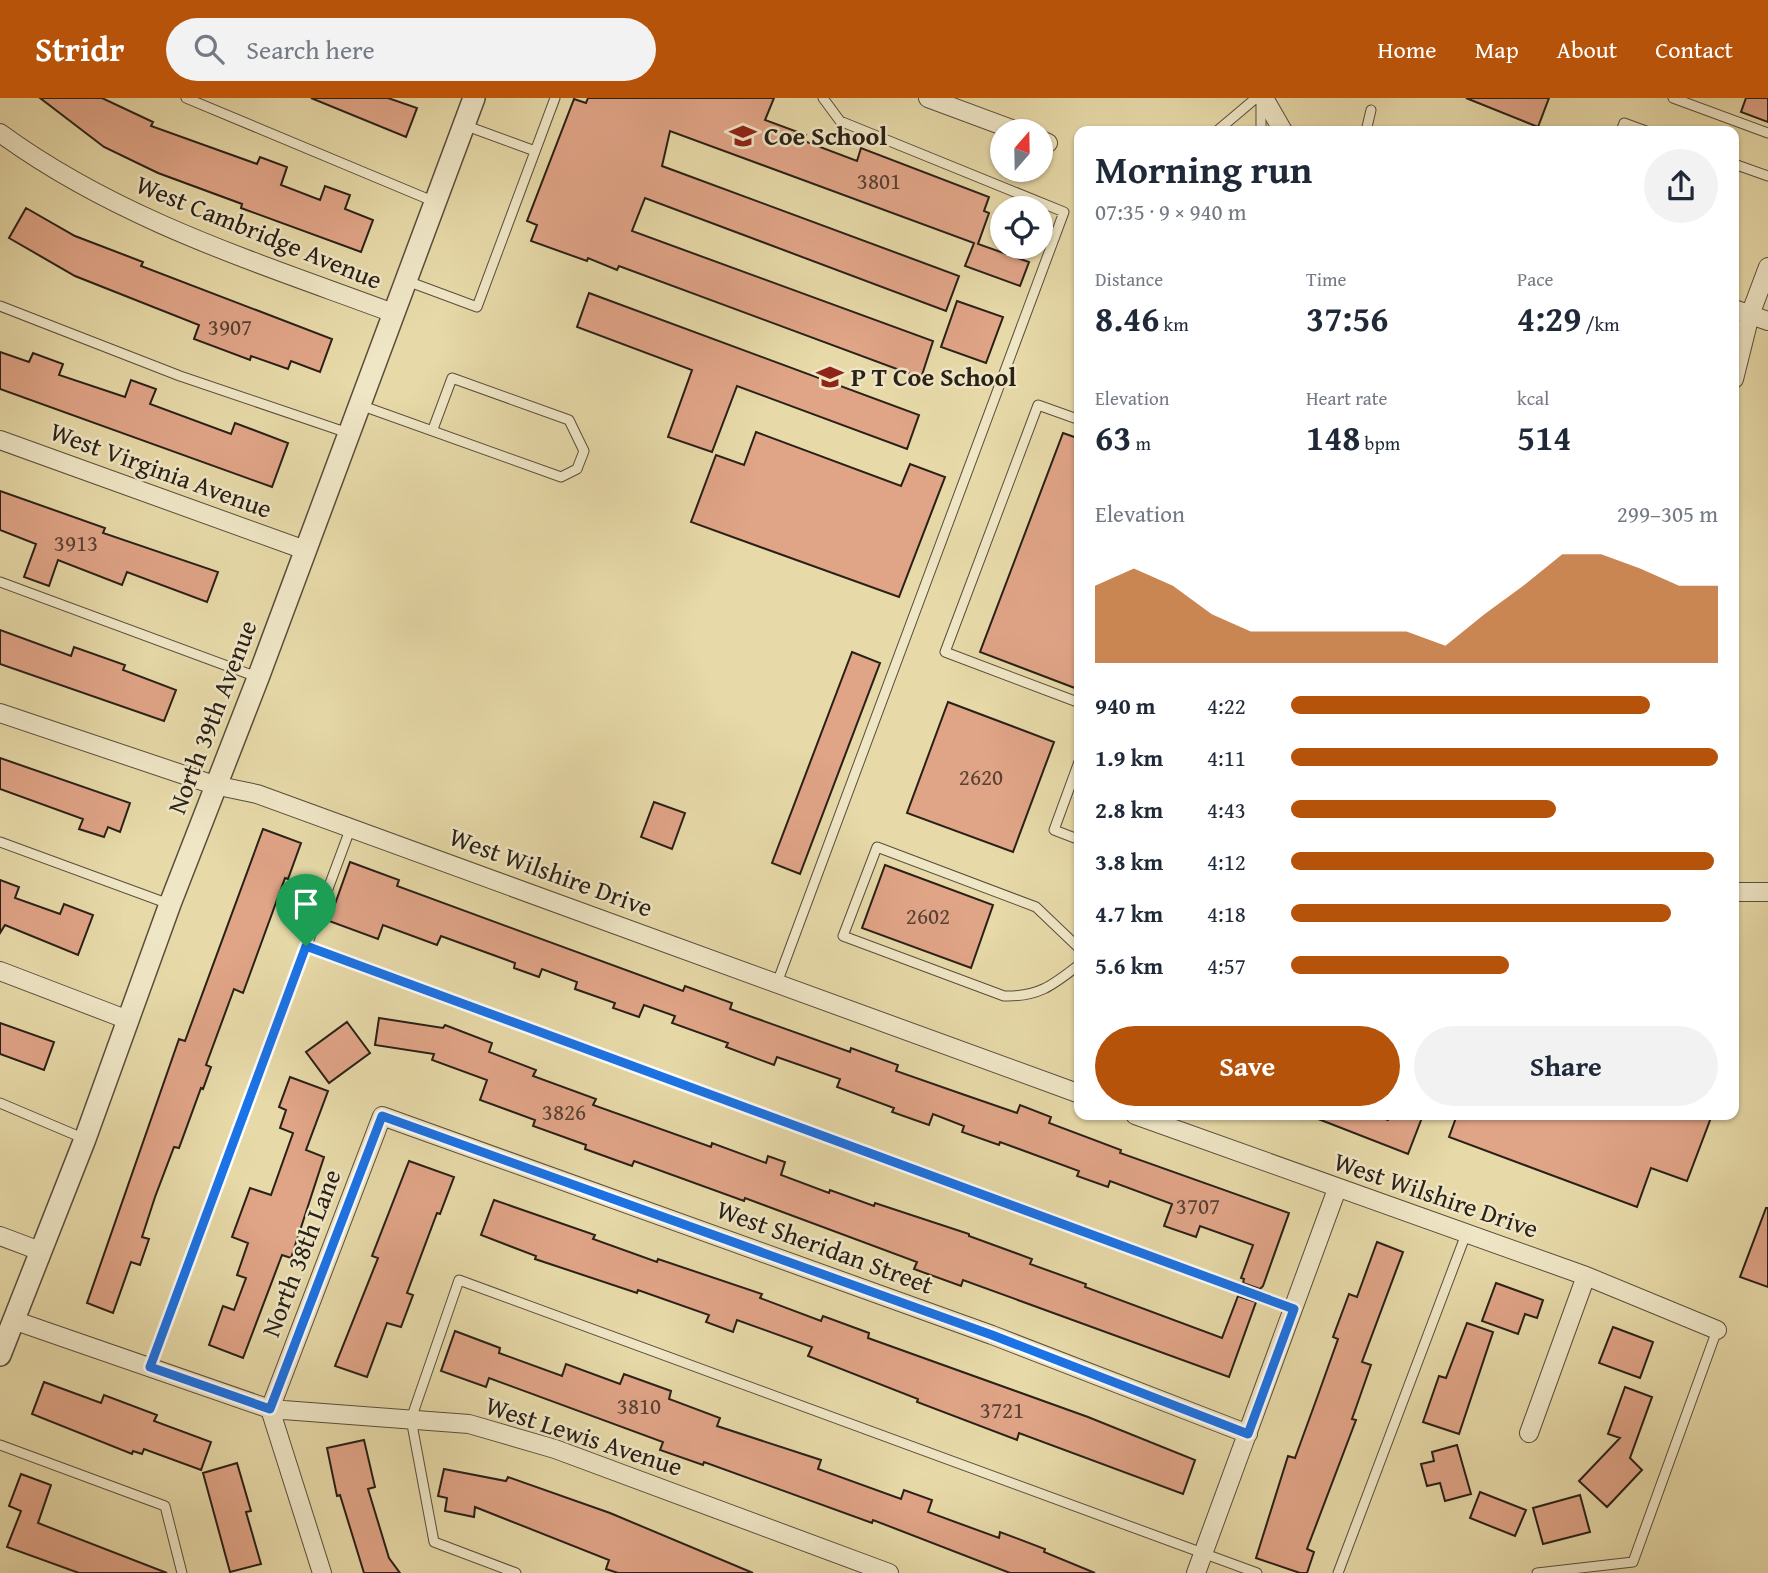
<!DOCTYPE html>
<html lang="en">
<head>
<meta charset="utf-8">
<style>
	body { margin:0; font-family:"Gentium Book Plus",serif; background:#f2f2f3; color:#1f2937; height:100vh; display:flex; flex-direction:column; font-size:26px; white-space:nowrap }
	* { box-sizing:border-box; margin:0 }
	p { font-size:23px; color:#747a83 }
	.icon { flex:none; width:38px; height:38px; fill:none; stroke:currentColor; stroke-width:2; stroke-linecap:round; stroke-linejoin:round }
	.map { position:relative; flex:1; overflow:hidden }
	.drawer { position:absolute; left:1074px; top:28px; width:665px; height:994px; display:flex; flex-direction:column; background:#fff; border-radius:14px; box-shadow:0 2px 5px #0004 }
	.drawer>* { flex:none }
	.needle { width:46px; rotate:20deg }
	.fabs { position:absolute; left:990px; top:21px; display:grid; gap:14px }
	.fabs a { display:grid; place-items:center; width:63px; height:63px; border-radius:50%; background:#fff; box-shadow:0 2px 5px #0004; font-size:35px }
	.pin { position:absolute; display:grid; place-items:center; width:60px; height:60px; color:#fff; margin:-72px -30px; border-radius:50% 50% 50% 0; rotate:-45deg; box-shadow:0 0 7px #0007 }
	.pin .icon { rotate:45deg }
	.round { display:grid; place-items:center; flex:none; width:74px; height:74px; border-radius:37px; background:#f2f2f3 }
	.overview { display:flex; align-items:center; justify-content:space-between; height:119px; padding:0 21px }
	h1 { font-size:38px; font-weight:700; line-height:52px }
	.metrics { display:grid; grid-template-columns:repeat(3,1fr); gap:10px; height:119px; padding:7px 21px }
	.metrics div { display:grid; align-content:center }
	.metrics b { font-size:35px; font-weight:700 }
	.metrics small { font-size:19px; font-weight:400 }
	.metrics p { font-size:19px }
	.chart { height:196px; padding:14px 21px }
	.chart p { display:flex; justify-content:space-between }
	.chart svg { width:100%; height:126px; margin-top:7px; fill:#b45309; opacity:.7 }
	.button { display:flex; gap:14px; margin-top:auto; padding:14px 21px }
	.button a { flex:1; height:80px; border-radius:42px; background:#b45309; color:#fff; font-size:28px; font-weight:700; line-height:80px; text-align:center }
	.button a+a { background:#f2f2f3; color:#1f2937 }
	ul { padding:0 21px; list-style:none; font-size:23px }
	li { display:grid; grid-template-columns:112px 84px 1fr; align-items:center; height:52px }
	li i { height:18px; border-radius:9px; background:#b45309 }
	header { display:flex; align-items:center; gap:42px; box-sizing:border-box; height:98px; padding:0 35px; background:#b45309; color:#fff }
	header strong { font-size:33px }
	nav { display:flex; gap:38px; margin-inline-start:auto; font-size:24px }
	.search { width:490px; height:63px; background:#f2f2f3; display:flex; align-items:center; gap:18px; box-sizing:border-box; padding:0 24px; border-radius:38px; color:#747a83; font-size:26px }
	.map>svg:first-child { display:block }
	.building { fill:#e0a487; stroke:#292017; stroke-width:2 }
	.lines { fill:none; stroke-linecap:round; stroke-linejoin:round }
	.service-casing { stroke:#584e3b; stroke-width:11 }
	.minor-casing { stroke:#584e3b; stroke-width:20 }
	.tertiary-casing { stroke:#584e3b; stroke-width:24 }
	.service { stroke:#efe6c6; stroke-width:9 }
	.minor { stroke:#efe6c6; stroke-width:18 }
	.tertiary { stroke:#efe6c6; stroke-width:21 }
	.route-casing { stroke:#fff; stroke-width:14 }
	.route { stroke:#1a73e8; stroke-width:9 }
	.labels { text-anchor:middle; stroke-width:5; stroke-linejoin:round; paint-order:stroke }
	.number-label { font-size:23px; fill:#574133 }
	.poi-label { font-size:26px; font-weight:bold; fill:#292017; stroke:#efe6c6; text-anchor:start }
	.street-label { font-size:26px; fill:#292017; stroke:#efe6c6 }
</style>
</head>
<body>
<header>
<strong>Stridr</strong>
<div class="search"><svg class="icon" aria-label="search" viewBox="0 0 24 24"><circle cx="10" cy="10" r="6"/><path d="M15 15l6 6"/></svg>Search here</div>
<nav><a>Home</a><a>Map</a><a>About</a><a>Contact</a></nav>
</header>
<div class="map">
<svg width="1768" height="1475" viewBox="0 0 1768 1475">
	<rect width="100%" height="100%" fill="#e7d9a8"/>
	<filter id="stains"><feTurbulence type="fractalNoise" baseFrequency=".00286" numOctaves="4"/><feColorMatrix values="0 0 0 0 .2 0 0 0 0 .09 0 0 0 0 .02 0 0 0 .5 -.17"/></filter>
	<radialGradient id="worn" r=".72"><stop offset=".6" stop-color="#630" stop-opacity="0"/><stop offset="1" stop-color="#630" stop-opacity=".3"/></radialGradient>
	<path class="building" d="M 40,0 L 102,0 L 153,24 L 151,28 L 257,66 L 260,59 L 287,69 L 281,87 L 320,102 L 325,88 L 350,97 L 345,111 L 373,122 L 361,154 L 241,110 L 242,106 L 158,75 L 104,49 Z
		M 311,0 L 388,0 L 417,10 L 406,39 Z
		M 588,0 L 774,0 L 765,22 L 806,37 L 804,43 L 857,63 L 861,50 L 989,99 L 984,113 L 989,115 L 978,146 L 1029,164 L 1020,188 L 965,168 L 974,145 L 670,33 L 662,68 L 959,178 L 946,213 L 645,100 L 632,133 L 933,243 L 921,280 L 619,168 L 617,172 L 588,160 L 587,163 L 531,143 L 537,127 L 527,123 L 574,1 L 586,5 Z
		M 1466,0 L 1549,0 L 1538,29 Z
		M 1746,0 L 1768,0 L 1768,24 L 1741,14 Z
		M 26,110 L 75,138 L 143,164 L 141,168 L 332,241 L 320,274 L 291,263 L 288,271 L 251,258 L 250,262 L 194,241 L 199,227 L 75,178 L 9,140 Z
		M 589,195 L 919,317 L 907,351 L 737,288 L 712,354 L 668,339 L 692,272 L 577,229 Z
		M 957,203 L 1003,219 L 986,265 L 941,249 Z
		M 0,254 L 29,264 L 33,255 L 63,266 L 59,277 L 125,299 L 131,282 L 156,291 L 150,306 L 231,336 L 235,325 L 288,345 L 272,389 L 0,291 Z
		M 756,334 L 901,388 L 910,366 L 945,379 L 899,499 L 691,424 L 716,357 L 744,367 Z
		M 1063,335 L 1080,341 L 1080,592 L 980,554 Z
		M 0,393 L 105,430 L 103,435 L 218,474 L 207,504 L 127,474 L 122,487 L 58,462 L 49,488 L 24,479 L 36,446 L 0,432 Z
		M 0,532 L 71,558 L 74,549 L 125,567 L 123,572 L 176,592 L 164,623 L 0,566 Z
		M 852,554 L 880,565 L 800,776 L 772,765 Z
		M 948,604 L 1054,644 L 1013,754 L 907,715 Z
		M 0,660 L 130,705 L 120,734 L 108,729 L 104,739 L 79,731 L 83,721 L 0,691 Z
		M 654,704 L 685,715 L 672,751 L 641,739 Z
		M 263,731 L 301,745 L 288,781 L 285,780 L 243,895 L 234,891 L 206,967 L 211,969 L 203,991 L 201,990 L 179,1050 L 174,1049 L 155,1099 L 142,1139 L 149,1141 L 140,1167 L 131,1164 L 113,1215 L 87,1205 L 179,941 L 185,943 Z
		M 350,764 L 399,782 L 397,788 L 683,893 L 685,888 L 732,905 L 730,911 L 850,954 L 851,950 L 898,967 L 896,973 L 962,996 L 1017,1015 L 1020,1007 L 1051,1019 L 1049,1025 L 1121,1052 L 1120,1055 L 1289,1115 L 1263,1188 L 1260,1191 L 1243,1185 L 1244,1181 L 1241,1180 L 1253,1147 L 1200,1128 L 1196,1139 L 1164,1128 L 1172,1106 L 1110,1083 L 1108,1089 L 1077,1078 L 1079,1073 L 1000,1044 L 999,1047 L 962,1034 L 964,1028 L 933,1016 L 929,1027 L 892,1014 L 894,1010 L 837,989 L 840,981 L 777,959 L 774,967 L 726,949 L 728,945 L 672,925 L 675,918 L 644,907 L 639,919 L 613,910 L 615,905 L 575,891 L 577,884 L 542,871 L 539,879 L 514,870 L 515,865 L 441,838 L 437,847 L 383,827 L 378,841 L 329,823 Z
		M 885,767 L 993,807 L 971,870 L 862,830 Z
		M 0,782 L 19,789 L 15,800 L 60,816 L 64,806 L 93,817 L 78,857 L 5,827 L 0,835 Z
		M 379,920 L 443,930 L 445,927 L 492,945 L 489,954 L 536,972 L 533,978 L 596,1001 L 593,1007 L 711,1049 L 712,1045 L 766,1065 L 768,1058 L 785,1064 L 781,1077 L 829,1095 L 830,1092 L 874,1108 L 875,1105 L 969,1136 L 969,1138 L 1032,1161 L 1030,1166 L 1086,1186 L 1085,1189 L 1222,1240 L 1238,1198 L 1256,1204 L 1229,1279 L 963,1182 L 961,1188 L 914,1171 L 917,1164 L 745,1100 L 744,1103 L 634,1063 L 632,1068 L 585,1051 L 586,1047 L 533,1028 L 535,1022 L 480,1002 L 487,982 L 432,962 L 434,956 L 375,947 Z
		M 347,924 L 370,955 L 329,985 L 306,954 Z
		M 0,925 L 54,944 L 44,972 L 0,956 Z
		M 290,979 L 328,993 L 306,1052 L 324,1059 L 291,1160 L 282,1157 L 243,1260 L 209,1247 L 223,1208 L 234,1212 L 246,1180 L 237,1177 L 248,1145 L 232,1139 L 250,1090 L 271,1097 L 293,1035 L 280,1030 L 286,1012 L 279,1009 Z
		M 1308,1017 L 1373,1017 L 1388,1022 L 1390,1017 L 1423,1017 L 1408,1056 Z
		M 1457,1017 L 1712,1017 L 1687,1083 L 1651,1070 L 1637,1109 L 1449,1039 Z
		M 409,1063 L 454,1079 L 440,1116 L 437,1115 L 407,1195 L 413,1197 L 401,1229 L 387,1225 L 367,1279 L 335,1268 L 378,1160 L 372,1158 Z
		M 494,1102 L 595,1137 L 593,1141 L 657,1164 L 658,1161 L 762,1196 L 760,1200 L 821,1223 L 823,1218 L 869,1235 L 868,1240 L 1088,1319 L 1195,1362 L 1183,1396 L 1019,1335 L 1017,1342 L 917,1304 L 918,1301 L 808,1258 L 812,1249 L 737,1222 L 733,1234 L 706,1224 L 709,1217 L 638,1192 L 637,1195 L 535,1161 L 536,1158 L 481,1137 Z
		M 1766,1110 L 1768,1110 L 1768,1189 L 1740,1179 Z
		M 1377,1144 L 1403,1154 L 1362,1264 L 1371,1267 L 1352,1321 L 1356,1322 L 1307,1451 L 1314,1454 L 1307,1475 L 1300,1475 L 1256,1460 L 1288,1358 L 1295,1360 L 1318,1297 L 1338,1241 L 1333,1239 L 1349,1196 L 1357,1199 Z
		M 1496,1185 L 1543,1202 L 1537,1220 L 1525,1216 L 1518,1236 L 1482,1223 Z
		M 1467,1225 L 1493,1234 L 1459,1336 L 1423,1324 L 1439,1278 L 1446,1280 Z
		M 1613,1229 L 1653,1244 L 1640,1280 L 1599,1265 Z
		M 455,1233 L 500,1250 L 499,1255 L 562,1278 L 566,1266 L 620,1286 L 624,1276 L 671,1293 L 669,1301 L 720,1320 L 717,1328 L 821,1362 L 818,1371 L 901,1401 L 904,1392 L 932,1402 L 928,1414 L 999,1440 L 1000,1434 L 1045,1451 L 1044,1454 L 1095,1475 L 1010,1475 L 873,1422 L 872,1425 L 704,1364 L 703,1367 L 660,1352 L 663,1344 L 489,1280 L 486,1289 L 441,1273 Z
		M 44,1284 L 101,1305 L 104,1297 L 157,1317 L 154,1323 L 211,1344 L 201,1372 L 144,1351 L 142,1356 L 133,1353 L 132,1356 L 32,1316 Z
		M 1625,1289 L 1652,1299 L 1630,1360 L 1642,1372 L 1607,1409 L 1579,1383 L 1620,1340 L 1608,1336 Z
		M 364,1342 L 375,1389 L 368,1391 L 389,1460 L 400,1475 L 364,1475 L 340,1397 L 337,1398 L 327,1350 Z
		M 1457,1347 L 1471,1396 L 1445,1403 L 1440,1385 L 1427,1388 L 1421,1366 L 1434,1363 L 1432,1354 Z
		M 237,1365 L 251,1413 L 246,1414 L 261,1466 L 230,1474 L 203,1375 Z
		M 444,1371 L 506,1383 L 508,1379 L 610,1415 L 753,1475 L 618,1475 L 606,1471 L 609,1462 L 475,1409 L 474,1419 L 445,1413 L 447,1400 L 438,1398 Z
		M 21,1376 L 51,1387 L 38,1425 L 167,1475 L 79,1475 L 7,1449 L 21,1413 L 9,1408 Z
		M 1480,1394 L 1526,1412 L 1515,1438 L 1470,1420 Z
		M 1580,1397 L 1590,1434 L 1543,1446 L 1533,1410 Z"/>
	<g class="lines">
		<defs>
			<path id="service" d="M 186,0 L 435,104
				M 1673,0 L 1768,35
				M 464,27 L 535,53
				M 1217,33 L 1256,0
				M 1261,33 L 1261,2
				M 1366,33 L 1371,12
				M 1621,33 L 1624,25 L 1646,33
				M 1734,66 L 1768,78
				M 407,183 L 477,209 L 555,0
				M 0,208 L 180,278 L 348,335
				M 360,307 L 561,379 L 577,371 L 584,353 L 569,322 L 452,280 L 433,331
				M 1080,322 L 1038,307 L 945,554 L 1080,605
				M 0,484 L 257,579
				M 1080,661 L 1054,732 L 1080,742
				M 0,744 L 169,806
				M 306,848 L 1294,1211
				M 1080,851 L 1036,809 L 877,749 L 843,838 L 1004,898 C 1039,899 1053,887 1080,866
				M 777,885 L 1064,114 L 840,23 L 823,0
				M 0,1005 L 85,1041
				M 150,1269 L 351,729
				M 0,1347 L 165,1408 L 182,1475
				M 516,1475 L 434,1444 L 411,1321 L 459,1182 L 1257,1475
				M 1338,1475 L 1466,1136
				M 1537,1475 L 1633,1464 L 1717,1232"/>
			<path id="minor" d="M 928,0 L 1017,33
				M 1264,0 L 1283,33
				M 0,35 C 119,122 256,164 393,215
				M 1041,42 L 1048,45
				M 1734,211 L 1768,223
				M 1734,281 L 1750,217 L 1768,169
				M 0,342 L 305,452
				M 0,615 L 214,687 L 257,696 L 1080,996
				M 1734,794 L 1768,794
				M 0,873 L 128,922
				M 1135,1017 L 1586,1178 L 1717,1232
				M 0,1138 L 40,1153
				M 13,1222 L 270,1311 L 469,1326 L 555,1351 L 889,1475
				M 1529,1335 L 1586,1178
				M 322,1475 L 270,1311 L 382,1018 L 992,1237 L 1248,1336
				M 1196,1475 L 1337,1091"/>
			<path id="tertiary" d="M 0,1257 L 85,1041 L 170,806 L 258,580 L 474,0"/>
		</defs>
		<use href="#service" class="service-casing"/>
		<use href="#minor" class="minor-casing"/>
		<use href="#tertiary" class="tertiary-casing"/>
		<use href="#service" class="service"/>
		<use href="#minor" class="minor"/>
		<use href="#tertiary" class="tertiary"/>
	</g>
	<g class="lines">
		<defs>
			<path id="route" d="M 306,848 L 1294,1211 L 1248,1336 L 992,1237 L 382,1018 L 270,1311 L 150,1269 Z"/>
		</defs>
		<use href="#route" class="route-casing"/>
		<use href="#route" class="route"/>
	</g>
	<defs>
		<symbol id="school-bare" viewBox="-9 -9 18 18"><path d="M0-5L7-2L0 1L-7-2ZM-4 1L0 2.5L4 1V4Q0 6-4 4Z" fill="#8f2418" stroke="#efe6c6" stroke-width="2.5" paint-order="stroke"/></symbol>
	</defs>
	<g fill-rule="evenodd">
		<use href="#school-bare" x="724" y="19" width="38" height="38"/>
		<use href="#school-bare" x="811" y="260" width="38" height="38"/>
	</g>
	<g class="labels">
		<g class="number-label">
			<text x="879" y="91">3801</text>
			<text x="230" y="237">3907</text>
			<text x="76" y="453">3913</text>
			<text x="981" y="687">2620</text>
			<text x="928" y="826">2602</text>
			<text x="564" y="1022">3826</text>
			<text x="1198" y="1116">3707</text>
			<text x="639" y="1316">3810</text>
			<text x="1002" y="1320">3721</text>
		</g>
		<g class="poi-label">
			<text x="764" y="47">Coe School</text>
			<text x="851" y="288">P T Coe School</text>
		</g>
		<g class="street-label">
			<text transform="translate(259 134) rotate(22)" y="9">West Cambridge Avenue</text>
			<text transform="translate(161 372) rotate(20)" y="9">West Virginia Avenue</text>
			<text transform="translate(212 619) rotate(-69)" y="9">North 39th Avenue</text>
			<text transform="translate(551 774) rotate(20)" y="9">West Wilshire Drive</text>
			<text transform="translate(1436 1097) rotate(19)" y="9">West Wilshire Drive</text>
			<text transform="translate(825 1149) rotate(20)" y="9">West Sheridan Street</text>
			<text transform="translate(301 1155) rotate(-69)" y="9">North 38th Lane</text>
			<text transform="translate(584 1338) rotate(18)" y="9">West Lewis Avenue</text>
		</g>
	</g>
	<rect width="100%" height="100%" filter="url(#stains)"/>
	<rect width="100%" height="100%" fill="url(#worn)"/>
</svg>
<div class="fabs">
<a><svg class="needle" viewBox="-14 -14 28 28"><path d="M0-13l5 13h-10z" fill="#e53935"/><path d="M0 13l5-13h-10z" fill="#747a83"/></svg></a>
<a><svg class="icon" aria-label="locate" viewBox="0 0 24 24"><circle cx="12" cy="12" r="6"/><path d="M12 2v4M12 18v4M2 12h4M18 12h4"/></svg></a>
</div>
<div class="pin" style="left:306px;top:848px;background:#1e9e55"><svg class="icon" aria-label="arrive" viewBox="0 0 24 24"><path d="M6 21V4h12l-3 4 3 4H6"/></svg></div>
<section class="drawer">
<div class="overview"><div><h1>Morning run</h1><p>07:35 · 9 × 940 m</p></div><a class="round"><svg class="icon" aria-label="share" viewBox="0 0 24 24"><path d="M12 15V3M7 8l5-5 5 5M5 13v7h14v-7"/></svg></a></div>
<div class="metrics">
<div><p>Distance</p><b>8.46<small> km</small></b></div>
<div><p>Time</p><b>37:56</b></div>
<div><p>Pace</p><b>4:29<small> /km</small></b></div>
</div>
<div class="metrics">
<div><p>Elevation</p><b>63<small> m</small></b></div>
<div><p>Heart rate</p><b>148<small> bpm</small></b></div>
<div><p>kcal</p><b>514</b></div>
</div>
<div class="chart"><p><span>Elevation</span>299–305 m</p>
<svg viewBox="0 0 160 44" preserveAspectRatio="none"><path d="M0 44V17L10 11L20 17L30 27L40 33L50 33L60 33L70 33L80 33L90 38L100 27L110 17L120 6L130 6L140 11L150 17L160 17V44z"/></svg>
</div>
<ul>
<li><b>940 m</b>4:22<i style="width:84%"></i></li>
<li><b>1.9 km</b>4:11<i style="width:100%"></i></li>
<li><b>2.8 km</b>4:43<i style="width:62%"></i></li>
<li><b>3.8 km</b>4:12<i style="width:99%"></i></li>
<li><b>4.7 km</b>4:18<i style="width:89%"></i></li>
<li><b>5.6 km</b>4:57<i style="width:51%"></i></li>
</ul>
<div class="button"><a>Save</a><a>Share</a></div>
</section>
</div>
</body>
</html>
